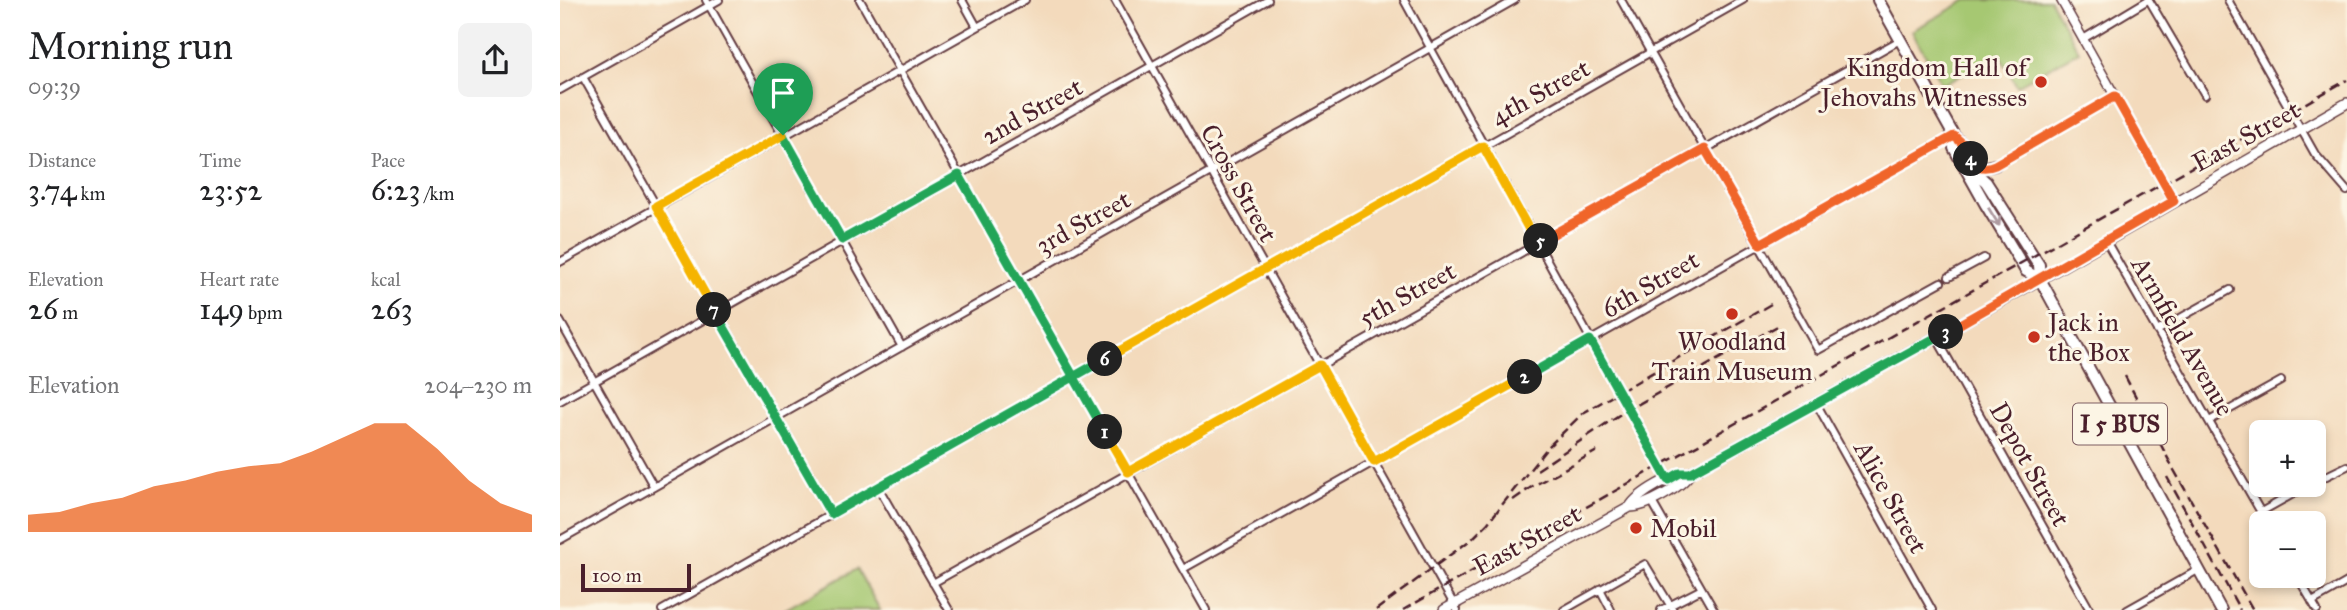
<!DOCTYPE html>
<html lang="en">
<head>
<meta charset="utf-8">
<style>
	body { margin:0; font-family:"IM FELL Great Primer",serif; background:#f2f2f2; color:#202124; height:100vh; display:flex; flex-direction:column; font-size:26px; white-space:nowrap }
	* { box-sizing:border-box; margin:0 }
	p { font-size:23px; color:#757577 }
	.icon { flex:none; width:38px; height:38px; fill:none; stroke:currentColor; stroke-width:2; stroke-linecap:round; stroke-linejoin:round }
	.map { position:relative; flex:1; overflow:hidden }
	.details { display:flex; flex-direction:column; background:#fff; width:560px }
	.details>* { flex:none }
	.fabs { position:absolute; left:1689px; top:420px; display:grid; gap:14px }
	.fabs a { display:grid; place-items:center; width:77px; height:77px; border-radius:10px; background:#fff; box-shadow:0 4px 10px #0003; font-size:35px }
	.scale { position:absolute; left:21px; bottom:18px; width:110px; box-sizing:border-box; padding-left:7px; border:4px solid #4a1f2b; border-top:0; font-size:19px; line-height:24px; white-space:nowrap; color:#4a1f2b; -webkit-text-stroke:5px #fcf5e5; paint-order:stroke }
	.pin { position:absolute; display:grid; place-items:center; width:60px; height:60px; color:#fff; margin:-72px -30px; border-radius:50% 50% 50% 0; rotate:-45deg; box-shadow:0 0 7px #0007 }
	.pin .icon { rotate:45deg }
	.km { position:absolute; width:35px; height:35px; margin:-18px; border-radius:50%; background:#222; color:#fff; font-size:19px; line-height:35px; text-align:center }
	.round { display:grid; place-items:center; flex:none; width:74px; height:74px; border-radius:10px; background:#f2f2f2 }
	.overview { display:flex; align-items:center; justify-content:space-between; height:119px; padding:0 28px }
	h1 { font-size:38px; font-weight:600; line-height:52px }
	.figures { display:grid; grid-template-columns:repeat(3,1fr); gap:10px; height:119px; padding:7px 28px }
	.figures div { display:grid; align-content:center }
	.figures b { font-size:30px; font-weight:600 }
	.figures small { font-size:19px; font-weight:400 }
	.figures p { font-size:19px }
	.chart { height:196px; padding:14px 28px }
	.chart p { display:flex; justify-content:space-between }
	.chart svg { width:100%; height:126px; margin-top:7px; fill:#ea580c; opacity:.7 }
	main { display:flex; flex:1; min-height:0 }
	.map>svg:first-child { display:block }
	.green { fill:#a6c872; stroke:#78744e; stroke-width:2 }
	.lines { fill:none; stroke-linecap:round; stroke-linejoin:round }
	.minor-casing { stroke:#633b41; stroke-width:10 }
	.tertiary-casing { stroke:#633b41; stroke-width:11 }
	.secondary-casing { stroke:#633b41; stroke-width:12 }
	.primary-casing { stroke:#633b41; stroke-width:14 }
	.minor { stroke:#fff; stroke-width:6 }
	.tertiary { stroke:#fff; stroke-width:8 }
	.secondary { stroke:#fff; stroke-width:9 }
	.primary { stroke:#fff; stroke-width:10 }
	.rail { stroke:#4a1f2b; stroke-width:2.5; stroke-dasharray:10 5; stroke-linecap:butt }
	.oneway { stroke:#ae9aa0 }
	.split-1-casing { stroke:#fff; stroke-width:14 }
	.split-2-casing { stroke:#fff; stroke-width:14 }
	.split-3-casing { stroke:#fff; stroke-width:14 }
	.split-4-casing { stroke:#fff; stroke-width:14 }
	.split-5-casing { stroke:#fff; stroke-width:14 }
	.split-6-casing { stroke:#fff; stroke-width:14 }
	.split-7-casing { stroke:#fff; stroke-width:14 }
	.split-8-casing { stroke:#fff; stroke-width:14 }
	.split-1 { stroke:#22a559; stroke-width:9 }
	.split-2 { stroke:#f5b400; stroke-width:9 }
	.split-3 { stroke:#22a559; stroke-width:9 }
	.split-4 { stroke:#f0652b; stroke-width:9 }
	.split-5 { stroke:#f0652b; stroke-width:9 }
	.split-6 { stroke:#f5b400; stroke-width:9 }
	.split-7 { stroke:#22a559; stroke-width:9 }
	.split-8 { stroke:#f5b400; stroke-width:9 }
	.poi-dot { fill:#c8321e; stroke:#fcf5e5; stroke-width:2.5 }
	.labels { text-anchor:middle; stroke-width:6; stroke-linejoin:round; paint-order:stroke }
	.shield { fill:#fcf5e5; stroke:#7f5f63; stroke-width:2 }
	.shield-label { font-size:24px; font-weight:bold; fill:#4a1f2b }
	.poi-label { font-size:26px; fill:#4a1f2b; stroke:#fcf5e5; text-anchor:start }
	.street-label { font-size:26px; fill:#4a1f2b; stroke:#fcf5e5 }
</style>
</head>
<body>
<main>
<section class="details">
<div class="overview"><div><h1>Morning run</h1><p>09:39</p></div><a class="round"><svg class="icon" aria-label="share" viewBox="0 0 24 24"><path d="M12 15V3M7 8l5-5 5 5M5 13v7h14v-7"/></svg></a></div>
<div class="figures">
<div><p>Distance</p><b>3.74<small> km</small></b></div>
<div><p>Time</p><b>23:52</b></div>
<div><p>Pace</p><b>6:23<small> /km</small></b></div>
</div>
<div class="figures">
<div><p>Elevation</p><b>26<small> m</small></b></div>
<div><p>Heart rate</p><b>149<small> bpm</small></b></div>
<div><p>kcal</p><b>263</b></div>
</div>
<div class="chart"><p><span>Elevation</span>204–230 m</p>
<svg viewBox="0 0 160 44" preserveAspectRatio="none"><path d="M0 44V38L10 37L20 34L30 32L40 28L50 26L60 23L70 21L80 20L90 16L100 11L110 6L120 6L130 15L140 26L150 34L160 38V44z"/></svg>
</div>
</section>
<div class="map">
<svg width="1787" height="610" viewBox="0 0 1787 610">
	<rect width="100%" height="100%" fill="#fcf5e5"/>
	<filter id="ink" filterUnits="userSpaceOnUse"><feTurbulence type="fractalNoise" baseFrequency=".0143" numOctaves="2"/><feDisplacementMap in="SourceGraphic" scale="14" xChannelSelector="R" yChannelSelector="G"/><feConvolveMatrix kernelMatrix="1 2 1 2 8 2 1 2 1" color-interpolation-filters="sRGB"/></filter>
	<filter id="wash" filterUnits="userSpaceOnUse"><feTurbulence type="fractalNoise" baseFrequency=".00686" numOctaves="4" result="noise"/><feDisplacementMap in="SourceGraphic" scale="28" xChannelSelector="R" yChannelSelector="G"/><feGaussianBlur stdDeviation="1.57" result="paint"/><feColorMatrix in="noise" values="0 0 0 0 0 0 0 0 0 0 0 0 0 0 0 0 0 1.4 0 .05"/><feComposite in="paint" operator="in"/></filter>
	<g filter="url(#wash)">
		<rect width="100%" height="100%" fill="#f3dabc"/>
		<path class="green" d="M 1407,0 L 1490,0 L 1519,51 L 1457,86 L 1439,54 L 1382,85 L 1352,31 Z
			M 297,569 L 320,610 L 224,610 Z"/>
	</g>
	<g filter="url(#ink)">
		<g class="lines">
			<defs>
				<path id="minor" d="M 146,0 L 342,347
					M 300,0 L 646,610
					M 402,0 L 417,27
					M 555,0 L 897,610
					M 844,0 L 1108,480
					M 1061,0 L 1258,350 L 1381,282
					M 1589,0 L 1645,95
					M 1668,0 L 1755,154 L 1787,191
					M 1523,39 L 1588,0
					M 23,77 L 271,514
					M 0,90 L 159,0
					M 1435,165 L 1555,96
					M 1546,241 L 1707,523
					M 0,262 L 465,0
					M 1389,277 L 1424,258
					M 0,321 L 94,487
					M 1597,331 L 1670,290
					M 1376,337 L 1530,610
					M 0,401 L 708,0
					M 1256,403 L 1372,610
					M 1649,421 L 1721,381
					M 1754,482 L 1787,466
					M 318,487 L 389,610
					M 1091,500 L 1154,610
					M 1701,512 L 1749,485
					M 0,540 L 955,0
					M 623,569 L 1394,136
					M 1737,576 L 1757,610
					M 373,583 L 1340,40
					M 1040,589 L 1051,610
					M 1752,602 L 1787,582
					M 102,610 L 1183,0
					M 1004,610 L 1085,564 L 1113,610
					M 1101,610 L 1142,589
					M 1567,610 L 1638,570"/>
				<path id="tertiary" d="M 1501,0 L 1614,201"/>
				<path id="secondary" d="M 1070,507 C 1078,493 1114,473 1130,473
					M 884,610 L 1070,507 C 1086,507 1122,487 1130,473 L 1465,288 L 1787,103"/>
				<path id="primary" d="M 1318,0 L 1394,136 C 1409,149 1411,171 1426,182 L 1479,265 L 1480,279 L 1661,610
					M 1394,136 L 1394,148 L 1426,205 L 1466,271 L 1480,279
					M 1415,165 L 1421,168 L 1435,165"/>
			</defs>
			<use href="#minor" class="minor-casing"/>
			<use href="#tertiary" class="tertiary-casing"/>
			<use href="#secondary" class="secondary-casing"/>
			<use href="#primary" class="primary-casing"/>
			<use href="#minor" class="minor"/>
			<use href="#tertiary" class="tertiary"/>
			<use href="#secondary" class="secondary"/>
			<use href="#primary" class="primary"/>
			<path class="rail" d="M 1565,376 L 1614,470 L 1693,610
				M 977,470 L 1059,415 L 1221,324
				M 1607,477 L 1680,610
				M 953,500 L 973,486 L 1037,451
				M 816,610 L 913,538 L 927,524 L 987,448 L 1023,413 L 1211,304
				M 843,610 L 1787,80"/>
		</g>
		<defs><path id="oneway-shaft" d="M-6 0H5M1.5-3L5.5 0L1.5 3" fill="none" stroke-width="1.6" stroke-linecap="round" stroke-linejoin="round" transform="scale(1.75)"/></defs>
		<use class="oneway" href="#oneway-shaft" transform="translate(1434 217) rotate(58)"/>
	</g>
	<g class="lines" filter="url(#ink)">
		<defs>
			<path id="split-1" d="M 223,135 L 282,240 L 399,175 L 545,432"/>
			<path id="split-2" d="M 545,432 L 568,472 L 760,365 L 814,462 L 965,377"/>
			<path id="split-3" d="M 965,377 L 1030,340 L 1108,480 L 1120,473 L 1130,473 L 1386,332"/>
			<path id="split-4" d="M 1386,332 L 1614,201 L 1555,96 L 1435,165 C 1425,169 1417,169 1411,159"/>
			<path id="split-5" d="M 981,241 L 1145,149 L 1200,244 L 1394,136 L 1402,143 L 1411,159"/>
			<path id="split-6" d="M 545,359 L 923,146 L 977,244 L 981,241"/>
			<path id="split-7" d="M 154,310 L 271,514 L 545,359"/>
			<path id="split-8" d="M 154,310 L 96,206 L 223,135"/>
		</defs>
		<use href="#split-1" class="split-1-casing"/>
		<use href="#split-2" class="split-2-casing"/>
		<use href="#split-3" class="split-3-casing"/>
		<use href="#split-4" class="split-4-casing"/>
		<use href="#split-5" class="split-5-casing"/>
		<use href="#split-6" class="split-6-casing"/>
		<use href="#split-7" class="split-7-casing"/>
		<use href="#split-8" class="split-8-casing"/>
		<use href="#split-1" class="split-1"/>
		<use href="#split-2" class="split-2"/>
		<use href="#split-3" class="split-3"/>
		<use href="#split-4" class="split-4"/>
		<use href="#split-5" class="split-5"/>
		<use href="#split-6" class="split-6"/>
		<use href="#split-7" class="split-7"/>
		<use href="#split-8" class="split-8"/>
	</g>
	<g class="poi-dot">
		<circle cx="1481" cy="82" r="7"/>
		<circle cx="1172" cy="314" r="7"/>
		<circle cx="1474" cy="337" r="7"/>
		<circle cx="1076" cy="528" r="7"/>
	</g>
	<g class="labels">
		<rect class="shield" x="1513" y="403.5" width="94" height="41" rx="5"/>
		<g class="shield-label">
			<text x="1560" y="432">I 5 BUS</text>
		</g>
		<g class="poi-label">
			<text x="1467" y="76" text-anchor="end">Kingdom Hall of<tspan x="1467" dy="30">Jehovahs Witnesses</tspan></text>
			<text x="1488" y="331">Jack in<tspan x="1488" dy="30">the Box</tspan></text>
			<text x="1172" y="350" text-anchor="middle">Woodland<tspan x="1172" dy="30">Train Museum</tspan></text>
			<text x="1090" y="537">Mobil</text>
		</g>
		<g class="street-label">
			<text transform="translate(980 92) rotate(-29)" y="9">4th Street</text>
			<text transform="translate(472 111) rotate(-29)" y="9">2nd Street</text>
			<text transform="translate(1686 136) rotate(-29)" y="9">East Street</text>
			<text transform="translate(679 183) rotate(61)" y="9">Cross Street</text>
			<text transform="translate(523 222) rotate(-29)" y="9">3rd Street</text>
			<text transform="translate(1090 284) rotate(-30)" y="9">6th Street</text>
			<text transform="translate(847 294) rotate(-29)" y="9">5th Street</text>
			<text transform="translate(1623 336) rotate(60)" y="9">Armfield Avenue</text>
			<text transform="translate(1470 464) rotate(61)" y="9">Depot Street</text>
			<text transform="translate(1331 497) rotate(61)" y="9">Alice Street</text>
			<text transform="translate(967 540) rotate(-29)" y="9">East Street</text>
		</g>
	</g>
</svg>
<div class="fabs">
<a>+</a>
<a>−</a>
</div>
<div class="scale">100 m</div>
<div class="pin" style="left:223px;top:135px;background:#1e9e55"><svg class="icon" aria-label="arrive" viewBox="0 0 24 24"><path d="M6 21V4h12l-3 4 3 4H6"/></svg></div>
<b class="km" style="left:545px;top:432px">1</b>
<b class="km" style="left:965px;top:377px">2</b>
<b class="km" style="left:1386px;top:332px">3</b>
<b class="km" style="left:1411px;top:159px">4</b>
<b class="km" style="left:981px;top:241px">5</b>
<b class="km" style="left:545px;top:359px">6</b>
<b class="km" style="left:154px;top:310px">7</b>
</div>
</main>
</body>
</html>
